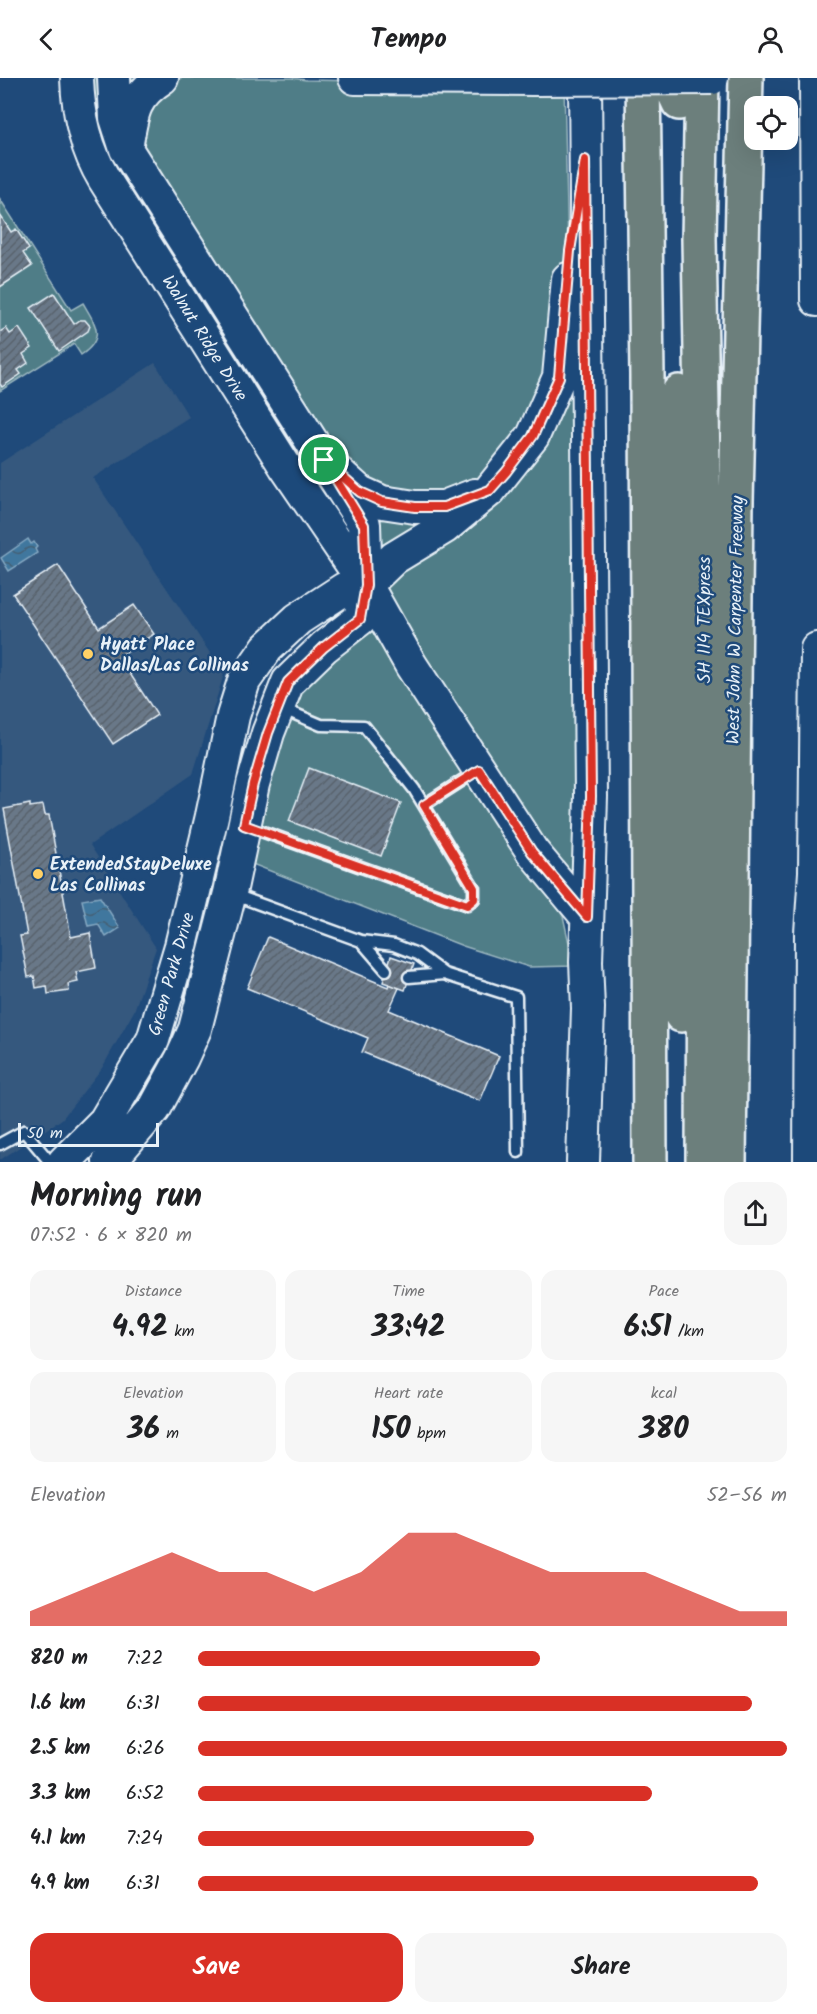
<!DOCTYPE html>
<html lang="en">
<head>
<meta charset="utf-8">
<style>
	body { margin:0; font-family:Kalam,sans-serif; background:#f6f6f6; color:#202124; height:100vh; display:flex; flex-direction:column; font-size:22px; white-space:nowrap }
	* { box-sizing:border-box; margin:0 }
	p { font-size:20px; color:#757577 }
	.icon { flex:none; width:33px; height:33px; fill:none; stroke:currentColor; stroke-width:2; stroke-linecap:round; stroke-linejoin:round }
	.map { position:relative; height:1084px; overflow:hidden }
	.sheet { display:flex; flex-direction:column; background:#fff; flex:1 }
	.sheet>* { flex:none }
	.buttons { position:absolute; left:744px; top:18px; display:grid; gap:12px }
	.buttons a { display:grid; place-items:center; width:54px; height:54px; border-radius:12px; background:#fff; box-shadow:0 6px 24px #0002; font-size:30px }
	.scale { position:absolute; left:18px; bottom:15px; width:141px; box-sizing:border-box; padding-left:6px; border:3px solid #e8f1f8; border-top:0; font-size:16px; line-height:21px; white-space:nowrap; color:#e8f1f8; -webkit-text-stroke:4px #1f4a7a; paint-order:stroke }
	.pin { position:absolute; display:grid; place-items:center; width:51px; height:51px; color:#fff; margin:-26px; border:3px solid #fff; border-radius:50%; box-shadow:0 2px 6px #0007 }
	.round { display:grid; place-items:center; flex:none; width:63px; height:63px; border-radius:18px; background:#f6f6f6 }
	.head { display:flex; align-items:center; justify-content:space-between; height:102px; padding:0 30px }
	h1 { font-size:33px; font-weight:600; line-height:45px }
	.metrics { display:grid; grid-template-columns:repeat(3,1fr); gap:9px; height:102px; padding:6px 30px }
	.metrics div { display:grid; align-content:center; border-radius:15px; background:#f6f6f6; text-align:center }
	.metrics b { font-size:30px; font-weight:600 }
	.metrics small { font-size:16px; font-weight:400 }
	.metrics p { font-size:16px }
	.chart { height:168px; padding:12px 30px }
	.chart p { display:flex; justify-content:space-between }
	.chart svg { width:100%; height:108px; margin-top:6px; fill:#d93025; opacity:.7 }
	.cta { display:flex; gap:12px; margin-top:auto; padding:12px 30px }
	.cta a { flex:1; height:69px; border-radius:18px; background:#d93025; color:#fff; font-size:24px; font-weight:600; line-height:69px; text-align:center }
	.cta a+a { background:#f6f6f6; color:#202124 }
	ul { padding:0 30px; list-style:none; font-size:20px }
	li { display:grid; grid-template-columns:96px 72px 1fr; align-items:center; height:45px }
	li i { height:15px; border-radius:8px; background:#d93025 }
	header { display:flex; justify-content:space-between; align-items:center; height:78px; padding:0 30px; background:#fff; font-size:27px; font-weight:600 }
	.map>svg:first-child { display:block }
	.built { fill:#35587e }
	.grass { fill:#4f7d87; stroke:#9cb7c0; stroke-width:1.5 }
	.water { fill:url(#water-waves); stroke:#84a8c2; stroke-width:1.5 }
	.building { fill:url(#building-hatch); stroke:#e8f1f8; stroke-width:1.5 }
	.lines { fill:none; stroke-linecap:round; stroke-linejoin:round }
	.lane-casing { stroke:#e8f1f8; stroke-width:15 }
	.secondary-casing { stroke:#e8f1f8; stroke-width:36 }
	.highway-casing { stroke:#e8f1f8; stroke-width:38 }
	.lane { stroke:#1f4a7a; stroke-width:10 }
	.secondary { stroke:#1f4a7a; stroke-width:32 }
	.highway { stroke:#6c7f7c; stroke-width:33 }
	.secondary-bridge-casing { stroke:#e8f1f8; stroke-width:36; stroke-linecap:butt }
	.secondary-bridge { stroke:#1f4a7a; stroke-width:32 }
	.route-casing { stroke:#fff; stroke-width:12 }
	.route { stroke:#d93025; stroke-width:8 }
	.poi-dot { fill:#ffd166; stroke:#1f4a7a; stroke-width:2 }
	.labels { text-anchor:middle; stroke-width:5; stroke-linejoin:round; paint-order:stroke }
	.street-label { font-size:18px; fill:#e8f1f8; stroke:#1f4a7a }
	.poi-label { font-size:18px; font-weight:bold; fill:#e8f1f8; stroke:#1f4a7a; text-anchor:start }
</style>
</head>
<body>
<header><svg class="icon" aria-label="back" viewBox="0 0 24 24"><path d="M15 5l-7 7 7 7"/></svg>Tempo<svg class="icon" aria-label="person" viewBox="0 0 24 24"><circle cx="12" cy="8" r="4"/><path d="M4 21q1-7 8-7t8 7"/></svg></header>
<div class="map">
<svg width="817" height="1084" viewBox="0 0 817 1084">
	<defs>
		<pattern id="water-waves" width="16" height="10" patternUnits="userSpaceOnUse" patternTransform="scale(1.5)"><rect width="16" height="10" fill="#41779e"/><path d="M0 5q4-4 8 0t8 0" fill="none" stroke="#446074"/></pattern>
		<pattern id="building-hatch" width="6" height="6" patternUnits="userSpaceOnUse" patternTransform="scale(1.5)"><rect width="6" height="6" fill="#697888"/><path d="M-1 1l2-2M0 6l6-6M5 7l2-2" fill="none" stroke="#59626c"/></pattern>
	</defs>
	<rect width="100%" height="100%" fill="#1f4a7a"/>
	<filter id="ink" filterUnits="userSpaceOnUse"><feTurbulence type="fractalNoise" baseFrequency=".0167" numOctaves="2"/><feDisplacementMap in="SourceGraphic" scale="12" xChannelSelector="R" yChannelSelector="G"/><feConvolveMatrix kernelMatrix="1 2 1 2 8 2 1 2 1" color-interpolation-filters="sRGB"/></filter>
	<g filter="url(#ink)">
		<path class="built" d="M 155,285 L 189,339 L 93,400 L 224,596 L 193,696 L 90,767 L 156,870 L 134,933 L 102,990 L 62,1041 L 0,1082 L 0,385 Z"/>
		<path class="grass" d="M 86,0 L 292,0 L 306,2 L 564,7 L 573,381 L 580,820 L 101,94 Z
			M 0,121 L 71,232 L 83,225 C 96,247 106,260 81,277 L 74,266 L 0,313 Z
			M 374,543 L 563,838 L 574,888 L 529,889 L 463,868 L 247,784 L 297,608 Z"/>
		<path class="water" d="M 28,461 L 31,466 L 34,464 L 37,469 L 35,471 L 37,475 L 9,493 L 1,480 Z
			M 100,819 L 120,850 L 106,859 L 98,846 L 88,848 L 82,822 Z"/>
		<path class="building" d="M 0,137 L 11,154 L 16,151 L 29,171 L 23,175 L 32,188 L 0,209 Z
			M 54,215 L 74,246 L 80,242 L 85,242 L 90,248 L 88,253 L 59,273 L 31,230 Z
			M 6,250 L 10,256 L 19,250 L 32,270 L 23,276 L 28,285 L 18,292 L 21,296 L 2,309 L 0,306 L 0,254 Z
			M 58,487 L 99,550 L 134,527 L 154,556 L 119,579 L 157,637 L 113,666 L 13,516 Z
			M 309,690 L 401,725 L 381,778 L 289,743 Z
			M 30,726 L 30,729 L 43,727 L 45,737 L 49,737 L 71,859 L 90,855 L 96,890 L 76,894 L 78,904 L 68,906 L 69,913 L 48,916 L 47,908 L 36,910 L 34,898 L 28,899 L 20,858 L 27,857 L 4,731 Z
			M 268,859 L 388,909 L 389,906 L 399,910 L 389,932 L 499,978 L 480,1023 L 362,974 L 368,960 L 247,910 Z
			M 391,878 L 414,886 L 405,912 L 383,904 Z"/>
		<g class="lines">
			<defs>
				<path id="lane" d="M 424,727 L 477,693
					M 247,748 L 467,827 L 474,821 L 474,810 L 414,711 L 364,648 L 321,647 L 281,630
					M 232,816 L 361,863 L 394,867 L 417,876 L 444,896 L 516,919 L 518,1074
					M 361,863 L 386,892
					M 409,899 L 444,896
					M 0,1066 L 24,1053 L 50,1084"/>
				<path id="secondary" d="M 77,0 C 78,35 86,71 104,101 L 285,388 L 366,507 L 411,587 L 532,773 L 587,839
					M 355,0 L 535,1
					M 816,0 L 817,222
					M 127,65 C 132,34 134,18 162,0
					M 339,395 L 360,414 L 382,424 L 415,429 L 444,429 L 475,417
					M 366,507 L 394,480 L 445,449 L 490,412 L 533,358 L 559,299 L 568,201
					M 64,1084 L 105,1043 L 153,962 L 181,868 L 212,738 L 233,638 L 244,603 L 267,570 L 298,541 L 344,511 L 366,507
					M 109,1084 L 155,1030 L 182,980 L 195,951 L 230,815 L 253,706 L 268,655 L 288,604 L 324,569 L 360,541 L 366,507 L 364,446 L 126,71 L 116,40 L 114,0
					M 583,1084 L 588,930 L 586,884 L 591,718 L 585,0
					M 810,1084 L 811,855 L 815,794 L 817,571"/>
				<path id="highway" d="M 643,0 L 647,298 L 650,1084
					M 667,0 L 679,25
					M 702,0 L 699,161 L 705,501 L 703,1084
					M 679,314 L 681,937
					M 729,1084 L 736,423 L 746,0"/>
			</defs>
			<use href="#lane" class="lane-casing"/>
			<use href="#secondary" class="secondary-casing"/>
			<use href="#highway" class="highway-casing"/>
			<use href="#lane" class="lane"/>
			<use href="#secondary" class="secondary"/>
			<use href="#highway" class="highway"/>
			<defs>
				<path id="secondary-bridge" d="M 535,1 L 712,0"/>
			</defs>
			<use href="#secondary-bridge" class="secondary-bridge-casing"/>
			<use href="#secondary-bridge" class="secondary-bridge"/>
		</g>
	</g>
	<g class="lines" filter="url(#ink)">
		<defs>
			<path id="route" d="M 585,82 L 591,718 L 587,839 L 532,774 L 479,692 L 424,727 L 474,810 L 474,821 L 467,827 L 244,747 L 253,706 L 268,655 L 288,604 L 324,569 L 360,541 L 366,507 L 364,447 L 324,382 L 360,414 L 382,424 L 415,429 L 444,429 L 490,412 L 506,394 L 533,358 L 559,299 L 570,173 Z"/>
		</defs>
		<use href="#route" class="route-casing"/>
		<use href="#route" class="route"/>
	</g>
	<g class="poi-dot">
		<circle cx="88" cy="576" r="6"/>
		<circle cx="38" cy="796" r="6"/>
	</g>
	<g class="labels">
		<g class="street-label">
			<text transform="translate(205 260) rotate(58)" y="6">Walnut Ridge Drive</text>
			<text transform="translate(704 542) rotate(-90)" y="6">SH 114 TEXpress</text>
			<text transform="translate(735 542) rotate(-89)" y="6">West John W Carpenter Freeway</text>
			<text transform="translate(171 896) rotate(-74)" y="6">Green Park Drive</text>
		</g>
		<g class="poi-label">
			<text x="100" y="572">Hyatt Place<tspan x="100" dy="21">Dallas/Las Collinas</tspan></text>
			<text x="50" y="792">ExtendedStayDeluxe<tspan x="50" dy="21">Las Collinas</tspan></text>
		</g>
	</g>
</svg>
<div class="buttons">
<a><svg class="icon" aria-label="locate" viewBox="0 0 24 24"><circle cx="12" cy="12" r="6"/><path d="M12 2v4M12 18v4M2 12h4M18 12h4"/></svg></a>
</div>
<div class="scale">50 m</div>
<div class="pin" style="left:324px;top:382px;background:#1e9e55"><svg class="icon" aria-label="arrive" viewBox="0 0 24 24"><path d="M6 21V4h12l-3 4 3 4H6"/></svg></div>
</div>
<section class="sheet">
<div class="head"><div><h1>Morning run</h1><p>07:52 · 6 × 820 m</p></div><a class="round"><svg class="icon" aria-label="share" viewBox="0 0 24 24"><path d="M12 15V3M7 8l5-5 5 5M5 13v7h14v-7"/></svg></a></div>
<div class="metrics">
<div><p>Distance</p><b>4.92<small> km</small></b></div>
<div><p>Time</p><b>33:42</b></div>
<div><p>Pace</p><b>6:51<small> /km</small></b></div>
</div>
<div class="metrics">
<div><p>Elevation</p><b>36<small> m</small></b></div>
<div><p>Heart rate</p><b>150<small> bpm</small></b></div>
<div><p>kcal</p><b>380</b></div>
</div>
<div class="chart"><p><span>Elevation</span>52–56 m</p>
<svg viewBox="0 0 160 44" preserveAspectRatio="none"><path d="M0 44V38L10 30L20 22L30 14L40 22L50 22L60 30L70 22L80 6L90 6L100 14L110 22L120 22L130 22L140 30L150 38L160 38V44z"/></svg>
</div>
<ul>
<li><b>820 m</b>7:22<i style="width:58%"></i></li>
<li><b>1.6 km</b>6:31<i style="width:94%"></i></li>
<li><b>2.5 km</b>6:26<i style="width:100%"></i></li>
<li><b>3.3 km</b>6:52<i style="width:77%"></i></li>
<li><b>4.1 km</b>7:24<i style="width:57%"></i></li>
<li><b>4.9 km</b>6:31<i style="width:95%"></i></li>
</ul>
<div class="cta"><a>Save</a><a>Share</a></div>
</section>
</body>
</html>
